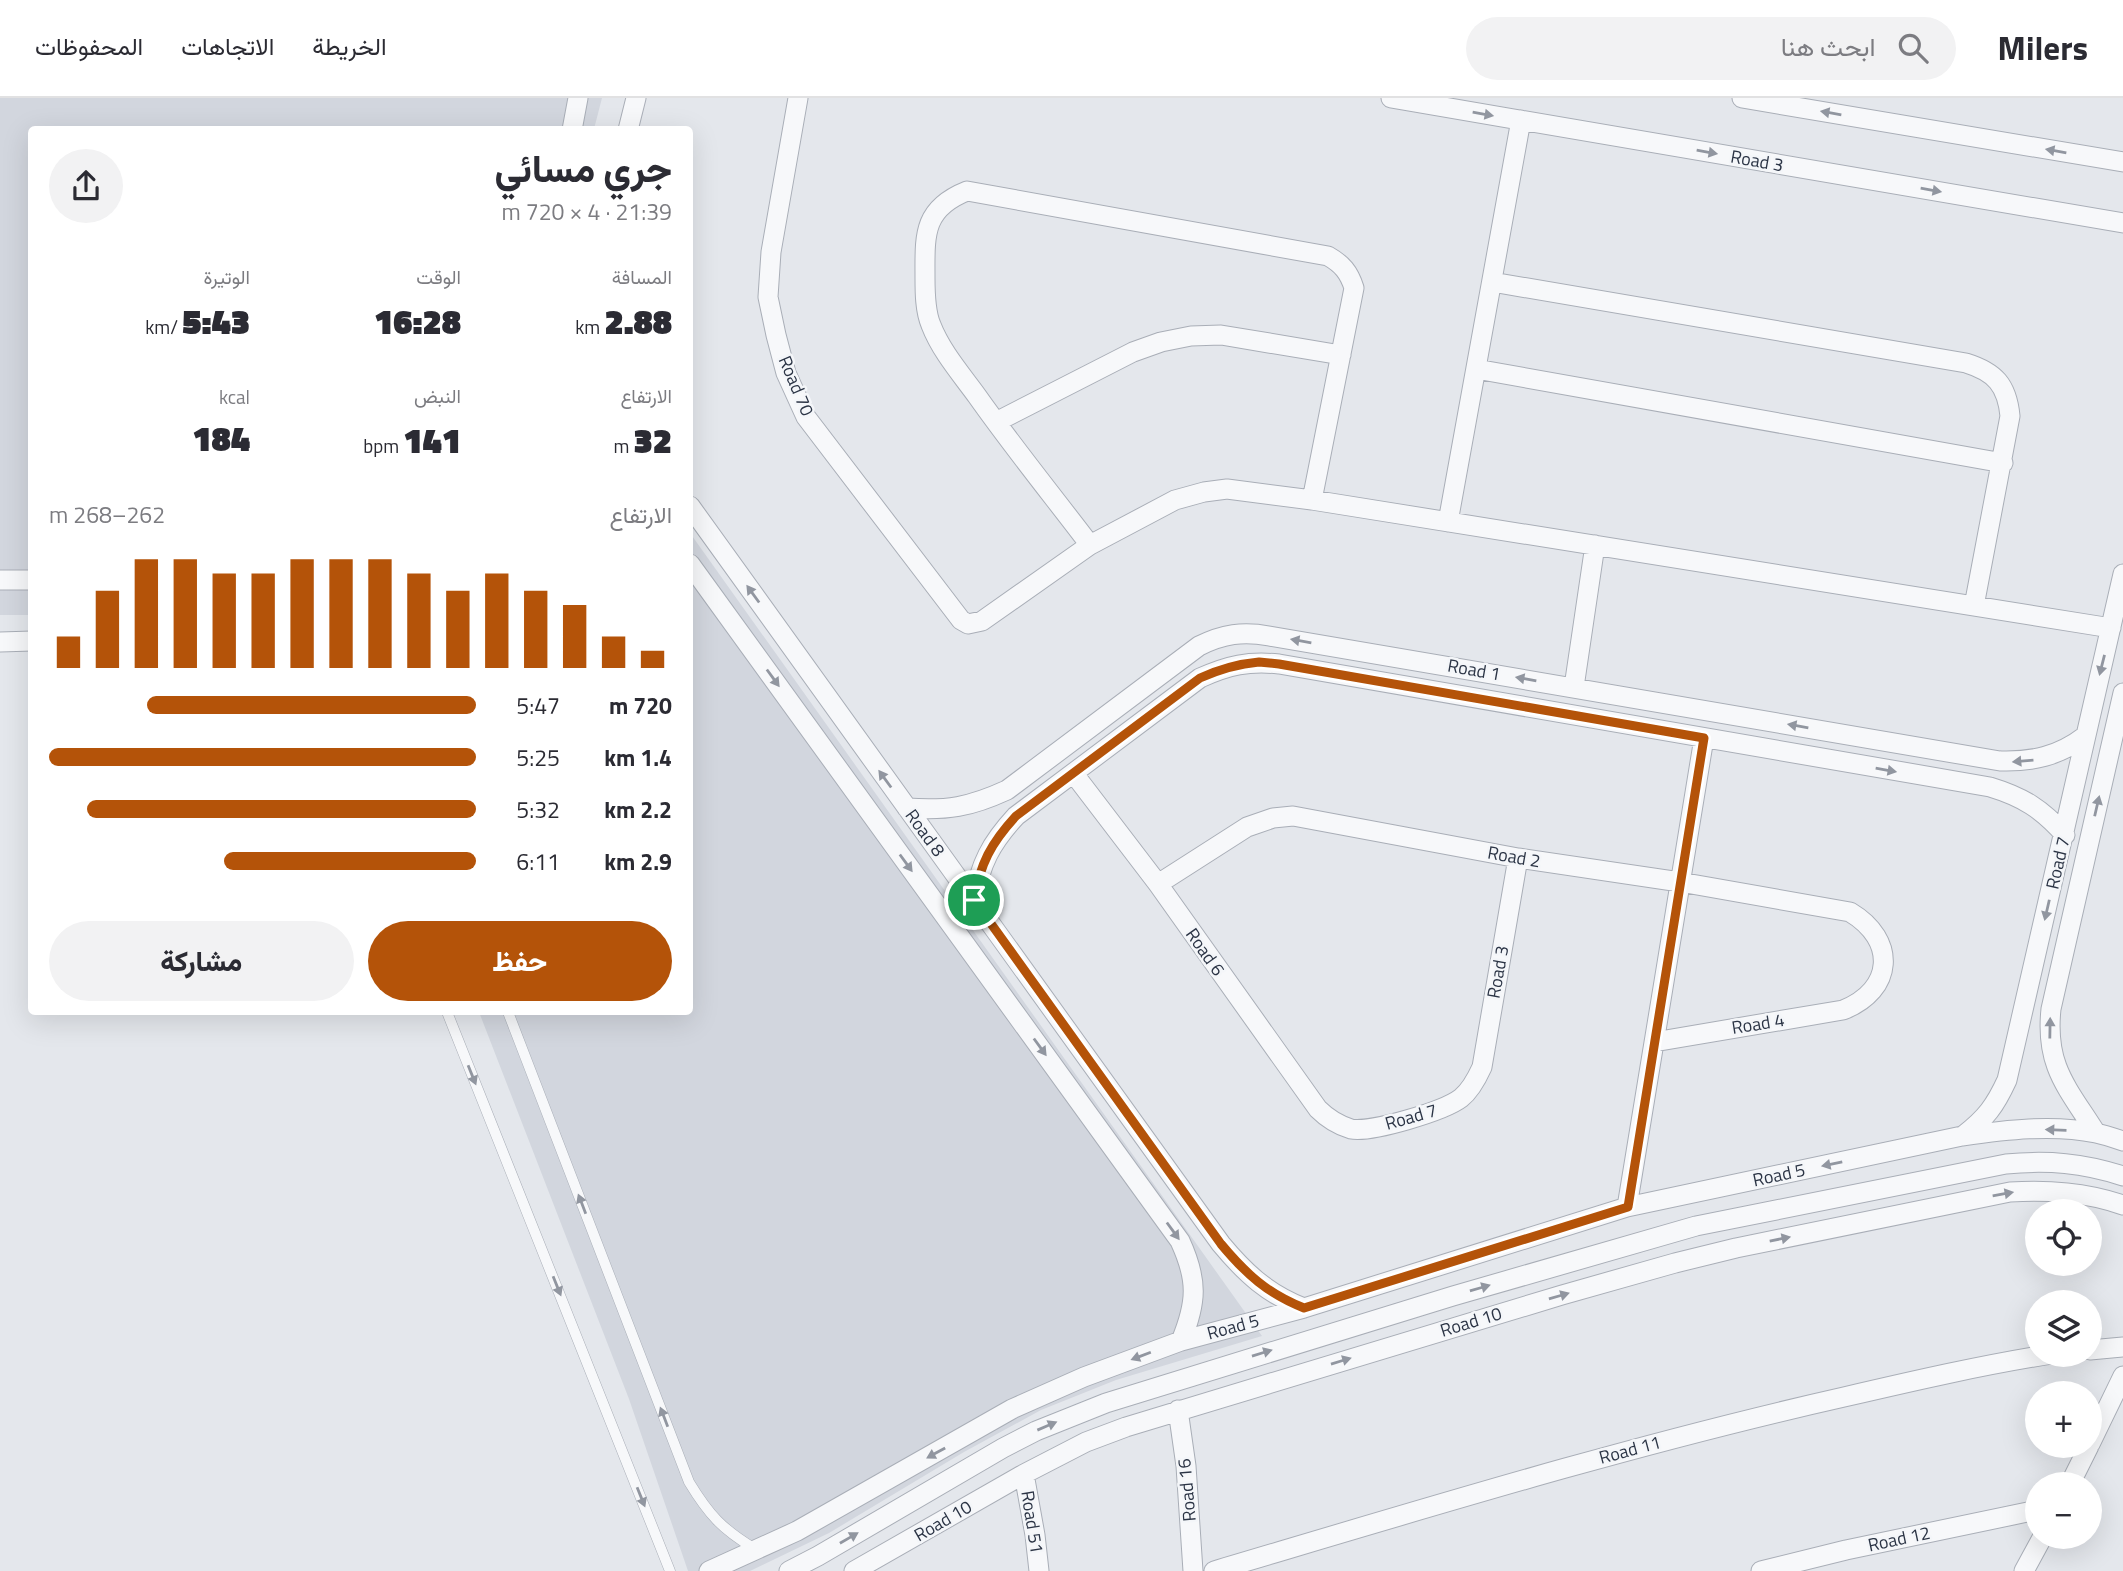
<!DOCTYPE html>
<html lang="ar">
<head>
<meta charset="utf-8">
<style>
	body { margin:0; font-family:"Titillium Web",Vazirmatn,sans-serif; background:#f2f2f3; color:#2b2b33; direction:rtl; height:100vh; display:flex; flex-direction:column; font-size:26px; white-space:nowrap }
	* { box-sizing:border-box; margin:0 }
	p { font-size:23px; color:#7c7c81 }
	.icon { flex:none; width:38px; height:38px; fill:none; stroke:currentColor; stroke-width:2; stroke-linecap:round; stroke-linejoin:round }
	.map { position:relative; flex:1; overflow:hidden; direction:ltr }
	.panel { position:absolute; left:28px; top:28px; width:665px; height:889px; display:flex; flex-direction:column; background:#fff; border-radius:7px; box-shadow:0 7px 28px #0002; direction:rtl }
	.panel>* { flex:none }
	.controls { position:absolute; left:2025px; top:1101px; display:grid; gap:14px }
	.controls a { display:grid; place-items:center; width:77px; height:77px; border-radius:50%; background:#fff; box-shadow:0 7px 28px #0002; font-size:35px }
	.pin { position:absolute; display:grid; place-items:center; width:60px; height:60px; color:#fff; margin:-30px; border:4px solid #fff; border-radius:50%; box-shadow:0 2px 7px #0007 }
	.round { display:grid; place-items:center; flex:none; width:74px; height:74px; border-radius:37px; background:#f2f2f3 }
	.headline { display:flex; align-items:center; justify-content:space-between; height:119px; padding:0 21px }
	h1 { font-size:38px; font-weight:800; line-height:52px }
	.stats { display:grid; grid-template-columns:repeat(3,1fr); gap:10px; height:119px; padding:7px 21px }
	.stats div { display:grid; align-content:center }
	.stats b { font-size:35px; font-weight:800 }
	.stats small { font-size:19px; font-weight:400 }
	.stats p { font-size:19px }
	.chart { height:196px; padding:14px 21px }
	.chart p { display:flex; justify-content:space-between }
	.chart svg { width:100%; height:126px; margin-top:7px; stroke:#b45309; stroke-width:6 }
	.button { display:flex; gap:14px; margin-top:auto; padding:14px 21px }
	.button a { flex:1; height:80px; border-radius:42px; background:#b45309; color:#fff; font-size:28px; font-weight:800; line-height:80px; text-align:center }
	.button a+a { background:#f2f2f3; color:#2b2b33 }
	ul { padding:0 21px; list-style:none; font-size:23px }
	li { display:grid; grid-template-columns:112px 84px 1fr; align-items:center; height:52px }
	li i { height:18px; border-radius:9px; background:#b45309 }
	header { display:flex; align-items:center; gap:42px; box-sizing:border-box; height:98px; padding:0 35px; background:#fff; border-bottom:2px solid #e1e1e2 }
	header strong { font-size:33px }
	nav { display:flex; gap:38px; margin-inline-start:auto; font-size:24px }
	.search { width:490px; height:63px; background:#f2f2f3; display:flex; align-items:center; gap:18px; box-sizing:border-box; padding:0 24px; border-radius:38px; color:#7c7c81; font-size:26px }
	.map>svg:first-child { display:block }
	.built { fill:#d2d6de }
	.lines { fill:none; stroke-linecap:round; stroke-linejoin:round }
	.lane-casing { stroke:#a9aeb7; stroke-width:11 }
	.street-casing { stroke:#a9aeb7; stroke-width:21 }
	.lane { stroke:#f7f8fa; stroke-width:10 }
	.street { stroke:#f7f8fa; stroke-width:19 }
	.oneway { fill:#9196a0 }
	.route-casing { stroke:#fff; stroke-width:14 }
	.route { stroke:#b45309; stroke-width:9 }
	.labels { text-anchor:middle; stroke-width:5; stroke-linejoin:round; paint-order:stroke }
	.street-label { font-size:18px; fill:#2b3445; stroke:#f4f6f9 }
</style>
</head>
<body>
<header>
<strong>Milers</strong>
<div class="search"><svg class="icon" aria-label="search" viewBox="0 0 24 24"><circle cx="10" cy="10" r="6"/><path d="M15 15l6 6"/></svg>ابحث هنا</div>
<nav><a>الخريطة</a><a>الاتجاهات</a><a>المحفوظات</a></nav>
</header>
<div class="map">
<svg width="2123" height="1473" viewBox="0 0 2123 1473">
	<rect width="100%" height="100%" fill="#e4e7ec"/>
	<path class="built" d="M 0,0 L 602,0 L 594,31 L 32,32 L 31,517 L 0,517 Z
		M 690,435 L 1262,1238 L 1116,1282 L 1041,1312 L 964,1354 L 829,1435 L 750,1473 L 688,1473 L 629,1301 L 479,914 L 690,914 Z"/>
	<g class="lines">
		<defs>
			<path id="lane" d="M 447,914 L 670,1473
				M 508,914 L 689,1384 C 709,1417 722,1431 755,1451"/>
			<path id="street" d="M 798,0 L 771,154 L 768,199 L 776,237 L 786,275 L 806,319 L 961,522 L 968,526 L 982,523 L 1090,447 L 1175,402 L 1204,394 L 1227,391 L 1312,402 L 2111,530
				M 1391,0 L 2123,125
				M 1742,0 L 2123,64
				M 572,32 L 578,0
				M 628,32 L 636,0
				M 1492,184 L 1966,265 C 1995,274 2007,287 2010,318 L 1974,508
				M 1476,271 L 2003,365
				M 996,324 L 1133,254 L 1161,244 L 1191,238 L 1221,237 L 1341,257
				M 690,408 L 1221,1146 C 1246,1176 1268,1196 1304,1210
				M 1448,424 L 1521,22
				M 1090,447 C 1052,397 1013,349 977,298 C 961,276 941,253 931,227 C 925,213 925,194 925,180 C 925,138 922,111 967,93 L 1328,158 C 1342,166 1349,174 1354,190 L 1312,402
				M 690,466 L 1180,1143 C 1198,1182 1197,1204 1181,1243
				M 0,482 L 32,482
				M 0,544 L 32,543
				M 1574,589 L 1595,447
				M 1074,676 L 1158,786 L 1318,1011 C 1327,1020 1338,1027 1351,1031 C 1371,1035 1444,1013 1461,1000 C 1471,992 1477,980 1482,969 L 1518,760
				M 907,710 C 947,713 970,709 1007,692 L 1199,548 C 1223,536 1243,533 1269,538 L 2000,663 C 2032,664 2059,658 2085,638
				M 1158,786 L 1247,729 L 1273,720 L 1293,718 L 1518,760 L 1680,784 L 1850,814 C 1897,842 1894,892 1843,912 L 1654,944
				M 974,802 C 980,766 991,745 1016,718 L 1200,580 C 1229,567 1248,563 1279,566 L 1990,689 C 2023,699 2042,711 2065,737
				M 2096,1035 C 2067,989 2045,968 2051,911 L 2123,595
				M 1964,1037 C 1986,1020 1995,1008 2007,982 C 2047,814 2084,645 2123,476
				M 1627,1109 L 1704,640
				M 2090,1252 L 2123,1249
				M 1178,1312 L 1186,1368 L 1193,1473
				M 2090,1346 L 2123,1278
				M 1024,1376 L 1035,1437 L 1039,1473
				M 2070,1386 L 2089,1348
				M 709,1473 L 797,1433 L 1012,1311 L 1084,1279 L 1181,1243 L 1304,1210 L 1627,1109 L 1962,1038 C 2005,1032 2053,1026 2096,1035 C 2105,1037 2114,1040 2123,1043
				M 789,1473 L 818,1458 L 1003,1350 L 1036,1333 L 1106,1305 L 1453,1198 L 1696,1128 L 2006,1066 C 2048,1062 2083,1065 2123,1078
				M 854,1473 L 1024,1376 L 1086,1344 L 1126,1329 L 1562,1197 L 1675,1165 L 1736,1150 L 2010,1094 C 2049,1092 2085,1094 2123,1107
				M 1214,1473 C 1423,1411 1631,1347 1844,1299 C 1913,1283 1982,1267 2052,1256
				M 1761,1473 L 1846,1452 L 2037,1412
				M 2024,1473 L 2043,1438"/>
		</defs>
		<use href="#lane" class="lane-casing"/>
		<use href="#street" class="street-casing"/>
		<use href="#lane" class="lane"/>
		<use href="#street" class="street"/>
	</g>
	<defs><path id="oneway-solid" d="M-6-.8H1V-3.2L6.5 0L1 3.2V.8H-6Z" transform="scale(1.75)"/></defs>
	<g class="oneway">
		<use href="#oneway-solid" transform="translate(1831 15) rotate(-170)"/>
		<use href="#oneway-solid" transform="translate(1483 16) rotate(10)"/>
		<use href="#oneway-solid" transform="translate(2056 53) rotate(-170)"/>
		<use href="#oneway-solid" transform="translate(1707 54) rotate(10)"/>
		<use href="#oneway-solid" transform="translate(1931 92) rotate(10)"/>
		<use href="#oneway-solid" transform="translate(753 496) rotate(-126)"/>
		<use href="#oneway-solid" transform="translate(1301 543) rotate(-170)"/>
		<use href="#oneway-solid" transform="translate(2102 567) rotate(104)"/>
		<use href="#oneway-solid" transform="translate(773 580) rotate(54)"/>
		<use href="#oneway-solid" transform="translate(1526 581) rotate(-170)"/>
		<use href="#oneway-solid" transform="translate(1798 628) rotate(-170)"/>
		<use href="#oneway-solid" transform="translate(2023 663) rotate(175)"/>
		<use href="#oneway-solid" transform="translate(1886 672) rotate(10)"/>
		<use href="#oneway-solid" transform="translate(885 681) rotate(-126)"/>
		<use href="#oneway-solid" transform="translate(2097 708) rotate(-77)"/>
		<use href="#oneway-solid" transform="translate(906 765) rotate(54)"/>
		<use href="#oneway-solid" transform="translate(2047 812) rotate(103)"/>
		<use href="#oneway-solid" transform="translate(2050 930) rotate(-89)"/>
		<use href="#oneway-solid" transform="translate(1040 949) rotate(54)"/>
		<use href="#oneway-solid" transform="translate(472 977) rotate(68)"/>
		<use href="#oneway-solid" transform="translate(2056 1032) rotate(-178)"/>
		<use href="#oneway-solid" transform="translate(1832 1066) rotate(168)"/>
		<use href="#oneway-solid" transform="translate(2003 1096) rotate(-10)"/>
		<use href="#oneway-solid" transform="translate(582 1106) rotate(-111)"/>
		<use href="#oneway-solid" transform="translate(1173 1133) rotate(54)"/>
		<use href="#oneway-solid" transform="translate(1780 1141) rotate(-11)"/>
		<use href="#oneway-solid" transform="translate(557 1188) rotate(68)"/>
		<use href="#oneway-solid" transform="translate(1480 1190) rotate(-16)"/>
		<use href="#oneway-solid" transform="translate(1559 1198) rotate(-16)"/>
		<use href="#oneway-solid" transform="translate(1262 1255) rotate(-17)"/>
		<use href="#oneway-solid" transform="translate(1141 1258) rotate(159)"/>
		<use href="#oneway-solid" transform="translate(1341 1263) rotate(-17)"/>
		<use href="#oneway-solid" transform="translate(664 1319) rotate(-111)"/>
		<use href="#oneway-solid" transform="translate(1047 1328) rotate(-23)"/>
		<use href="#oneway-solid" transform="translate(936 1355) rotate(151)"/>
		<use href="#oneway-solid" transform="translate(641 1399) rotate(68)"/>
		<use href="#oneway-solid" transform="translate(849 1440) rotate(-30)"/>
	</g>
	<g class="lines">
		<defs>
			<path id="route" d="M 1259,564 L 1279,566 L 1704,640 L 1628,1109 L 1304,1210 C 1268,1196 1246,1176 1221,1146 L 974,802 C 980,766 991,745 1016,718 L 1200,580 C 1220,571 1237,566 1259,564 Z"/>
		</defs>
		<use href="#route" class="route-casing"/>
		<use href="#route" class="route"/>
	</g>
	<g class="labels">
		<g class="street-label">
			<text transform="translate(1757 63) rotate(10)" y="6">Road 3</text>
			<text transform="translate(796 288) rotate(67)" y="6">Road 70</text>
			<text transform="translate(1474 572) rotate(10)" y="6">Road 1</text>
			<text transform="translate(925 735) rotate(54)" y="6">Road 8</text>
			<text transform="translate(1514 759) rotate(10)" y="6">Road 2</text>
			<text transform="translate(2058 765) rotate(-77)" y="6">Road 7</text>
			<text transform="translate(1205 854) rotate(55)" y="6">Road 6</text>
			<text transform="translate(1498 874) rotate(-80)" y="6">Road 3</text>
			<text transform="translate(1758 926) rotate(-9)" y="6">Road 4</text>
			<text transform="translate(1411 1019) rotate(-16)" y="6">Road 7</text>
			<text transform="translate(1779 1077) rotate(-12)" y="6">Road 5</text>
			<text transform="translate(1471 1224) rotate(-17)" y="6">Road 10</text>
			<text transform="translate(1233 1229) rotate(-15)" y="6">Road 5</text>
			<text transform="translate(1630 1352) rotate(-15)" y="6">Road 11</text>
			<text transform="translate(1187 1392) rotate(-95)" y="6">Road 16</text>
			<text transform="translate(943 1423) rotate(-30)" y="6">Road 10</text>
			<text transform="translate(1032 1424) rotate(81)" y="6">Road 51</text>
			<text transform="translate(1899 1441) rotate(-12)" y="6">Road 12</text>
		</g>
	</g>
</svg>
<div class="controls">
<a><svg class="icon" aria-label="locate" viewBox="0 0 24 24"><circle cx="12" cy="12" r="6"/><path d="M12 2v4M12 18v4M2 12h4M18 12h4"/></svg></a>
<a><svg class="icon" aria-label="layers" viewBox="0 0 24 24"><path d="M12 4l9 5-9 5-9-5zM3 14l9 5 9-5"/></svg></a>
<a>+</a>
<a>−</a>
</div>
<div class="pin" style="left:974px;top:802px;background:#1e9e55"><svg class="icon" aria-label="arrive" viewBox="0 0 24 24"><path d="M6 21V4h12l-3 4 3 4H6"/></svg></div>
<section class="panel">
<div class="headline"><div><h1>جري مسائي</h1><p>21:39 · 4 × 720 m</p></div><a class="round"><svg class="icon" aria-label="share" viewBox="0 0 24 24"><path d="M12 15V3M7 8l5-5 5 5M5 13v7h14v-7"/></svg></a></div>
<div class="stats">
<div><p>المسافة</p><b>2.88<small> km</small></b></div>
<div><p>الوقت</p><b>16:28</b></div>
<div><p>الوتيرة</p><b>5:43<small> /km</small></b></div>
</div>
<div class="stats">
<div><p>الارتفاع</p><b>32<small> m</small></b></div>
<div><p>النبض</p><b>141<small> bpm</small></b></div>
<div><p>kcal</p><b>184</b></div>
</div>
<div class="chart"><p><span>الارتفاع</span>262–268 m</p>
<svg viewBox="0 0 160 44" preserveAspectRatio="none"><path d="M5 44V33M15 44V17M25 44V6M35 44V6M45 44V11M55 44V11M65 44V6M75 44V6M85 44V6M95 44V11M105 44V17M115 44V11M125 44V17M135 44V22M145 44V33M155 44V38"/></svg>
</div>
<ul>
<li><b>720 m</b>5:47<i style="width:77%"></i></li>
<li><b>1.4 km</b>5:25<i style="width:100%"></i></li>
<li><b>2.2 km</b>5:32<i style="width:91%"></i></li>
<li><b>2.9 km</b>6:11<i style="width:59%"></i></li>
</ul>
<div class="button"><a>حفظ</a><a>مشاركة</a></div>
</section>
</div>
</body>
</html>
